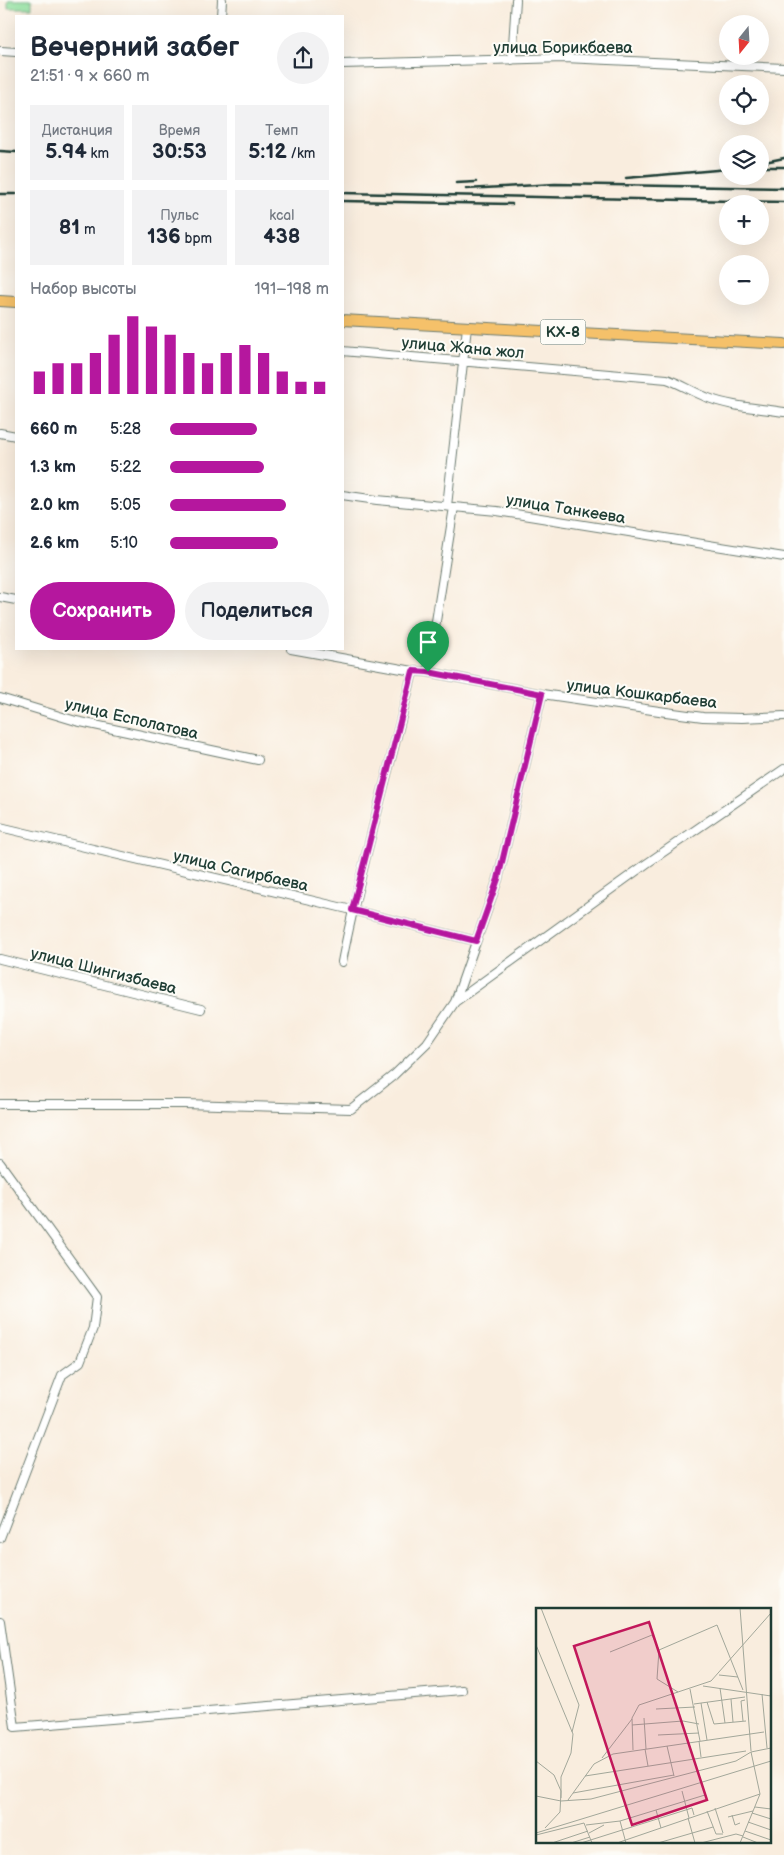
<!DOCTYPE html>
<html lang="ru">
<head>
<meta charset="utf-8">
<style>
	body { margin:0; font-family:"Balsamiq Sans",sans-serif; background:#f2f2f3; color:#1f2937; height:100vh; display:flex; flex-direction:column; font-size:19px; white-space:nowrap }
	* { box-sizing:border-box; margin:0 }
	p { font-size:16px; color:#747a83 }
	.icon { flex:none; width:28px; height:28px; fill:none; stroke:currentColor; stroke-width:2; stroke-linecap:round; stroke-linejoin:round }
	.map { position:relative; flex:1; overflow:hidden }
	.details { position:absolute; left:15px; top:15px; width:329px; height:635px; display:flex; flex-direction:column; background:#fff; border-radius:0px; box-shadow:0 5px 20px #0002 }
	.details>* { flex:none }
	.needle { width:32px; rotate:198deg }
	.tools { position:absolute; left:719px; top:15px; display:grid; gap:10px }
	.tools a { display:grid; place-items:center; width:50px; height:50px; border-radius:50%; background:#fff; box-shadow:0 5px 20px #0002; font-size:25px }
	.pin { position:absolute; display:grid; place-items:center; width:42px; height:42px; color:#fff; margin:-51px -21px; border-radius:50% 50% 50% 0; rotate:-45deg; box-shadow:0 0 5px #0007 }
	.pin .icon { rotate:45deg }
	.round { display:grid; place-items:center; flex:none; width:52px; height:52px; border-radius:26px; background:#f2f2f3 }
	.headline { display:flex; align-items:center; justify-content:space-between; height:85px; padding:0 15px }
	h1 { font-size:28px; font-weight:800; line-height:38px }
	.metrics { display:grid; grid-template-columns:repeat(3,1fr); gap:8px; height:85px; padding:5px 15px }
	.metrics div { display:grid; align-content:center; border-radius:0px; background:#f2f2f3; text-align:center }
	.metrics b { font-size:21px; font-weight:800 }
	.metrics small { font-size:14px; font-weight:400 }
	.metrics p { font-size:14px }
	.chart { height:140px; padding:10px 15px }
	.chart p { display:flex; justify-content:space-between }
	.chart svg { width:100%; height:90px; margin-top:5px; stroke:#b5179e; stroke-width:6 }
	.primary-button { display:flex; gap:10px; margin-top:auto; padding:10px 15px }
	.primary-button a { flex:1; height:58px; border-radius:30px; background:#b5179e; color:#fff; font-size:20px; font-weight:800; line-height:58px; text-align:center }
	.primary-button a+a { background:#f2f2f3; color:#1f2937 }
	ul { padding:0 15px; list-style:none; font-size:16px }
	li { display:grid; grid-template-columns:80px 60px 1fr; align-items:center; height:38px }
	li i { height:12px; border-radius:6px; background:#b5179e }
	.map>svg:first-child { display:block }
	.garden { fill:#90e09f; stroke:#588e6a }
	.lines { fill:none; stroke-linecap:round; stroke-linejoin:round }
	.minor-casing { stroke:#6b7b70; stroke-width:10 }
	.major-casing { stroke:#6b7b70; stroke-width:12 }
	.minor { stroke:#fff; stroke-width:8 }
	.major { stroke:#f5c16b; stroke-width:10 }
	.rail { stroke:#1f3d34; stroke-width:2.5 }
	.route-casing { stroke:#fff; stroke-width:10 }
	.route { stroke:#b5179e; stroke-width:6 }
	.labels { text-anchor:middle; stroke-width:4; stroke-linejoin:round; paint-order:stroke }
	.shield { fill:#fdfcf7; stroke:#62766e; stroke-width:1 }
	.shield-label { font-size:15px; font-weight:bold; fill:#1f3d34 }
	.street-label { font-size:16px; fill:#1f3d34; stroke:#fdfcf7 }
	.inset-road { fill:none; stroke:#a2a79a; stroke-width:1 }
	.view { fill:#c2185b; fill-opacity:0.15; stroke:#c2185b; stroke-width:2.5 }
	.inset-edge { fill:none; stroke:#1f3d34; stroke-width:2.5 }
</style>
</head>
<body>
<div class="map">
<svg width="784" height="1855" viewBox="0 0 784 1855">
	<rect width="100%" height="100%" fill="#fdfcf7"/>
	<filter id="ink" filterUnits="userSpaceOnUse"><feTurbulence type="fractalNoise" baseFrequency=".02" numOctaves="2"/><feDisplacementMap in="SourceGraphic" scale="10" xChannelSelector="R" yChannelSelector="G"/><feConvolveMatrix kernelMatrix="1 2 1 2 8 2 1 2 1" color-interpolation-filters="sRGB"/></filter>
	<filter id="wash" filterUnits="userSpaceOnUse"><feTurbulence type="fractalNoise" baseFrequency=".0096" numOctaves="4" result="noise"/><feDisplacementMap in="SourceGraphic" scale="20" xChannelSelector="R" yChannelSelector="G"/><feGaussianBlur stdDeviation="1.12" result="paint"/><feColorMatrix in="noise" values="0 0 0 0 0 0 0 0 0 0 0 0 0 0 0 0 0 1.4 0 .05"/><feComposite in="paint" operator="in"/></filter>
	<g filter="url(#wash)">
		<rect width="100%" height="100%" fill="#f9edde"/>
		<path class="garden" d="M 8,0 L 32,0 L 32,8 L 8,8 Z"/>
	</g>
	<g filter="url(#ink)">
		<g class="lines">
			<defs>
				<path id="minor" d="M 221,16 L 222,0
					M 1,51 L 16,52
					M 512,60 L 516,0
					M 342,64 L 564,58 L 784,68
					M 342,351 L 667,379 C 681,384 693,392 706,397 C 730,407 759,408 784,412
					M 0,433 L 16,436
					M 342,495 L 377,500 L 497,511 L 784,557
					M 447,506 L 467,327
					M 0,597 L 16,600
					M 291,649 L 413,671 L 428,672 L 542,694 L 666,712 L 703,717 L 742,718 L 784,716
					M 428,672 L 454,507
					M 0,698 L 76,721 L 258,760
					M 0,827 L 352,910 L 476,941
					M 0,959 L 201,1009
					M 342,962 C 361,864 390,768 413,671
					M 455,1002 L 646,864 L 784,769
					M 0,1104 L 184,1104 L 351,1109 L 394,1075 L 427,1043 L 455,1002 L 498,879 L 542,694
					M 0,1163 L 97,1297 L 93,1328 L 80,1362 L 62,1375 L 0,1538
					M 0,1621 L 15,1727 L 462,1690"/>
				<path id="major" d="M 0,301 L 16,302
					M 342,320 L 784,344"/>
			</defs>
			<use href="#minor" class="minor-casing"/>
			<use href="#major" class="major-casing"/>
			<use href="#minor" class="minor"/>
			<use href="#major" class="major"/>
			<path class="rail" d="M 0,151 L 16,152
				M 760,163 L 784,158
				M 762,167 L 784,167
				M 626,178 L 728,169
				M 456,183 L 476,182
				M 466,189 L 555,184 L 784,188
				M 342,193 L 784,202
				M 0,194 L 16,194
				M 342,201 L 512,204"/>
		</g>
	</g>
	<g class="lines" filter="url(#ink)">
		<defs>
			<path id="route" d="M 413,671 L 428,672 L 542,694 L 498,879 L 476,941 L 352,910 Z"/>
		</defs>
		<use href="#route" class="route-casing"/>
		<use href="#route" class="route"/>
	</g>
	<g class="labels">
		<rect class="shield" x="540.5" y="319.5" width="45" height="25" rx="4"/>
		<g class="shield-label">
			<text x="563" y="337">КХ-8</text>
		</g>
		<g class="street-label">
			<text x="563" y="53">улица Борикбаева</text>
			<text transform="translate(463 347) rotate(5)" y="6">улица Жана жол</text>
			<text transform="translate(566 508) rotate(9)" y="6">улица Танкеева</text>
			<text transform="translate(642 693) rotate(7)" y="6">улица Кошкарбаева</text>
			<text transform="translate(132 718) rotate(13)" y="6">улица Есполатова</text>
			<text transform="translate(241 870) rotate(13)" y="6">улица Сагирбаева</text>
			<text transform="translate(104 970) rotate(14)" y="6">улица Шингизбаева</text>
		</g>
	</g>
	<g transform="translate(536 1608)">
		<rect width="235" height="235" fill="#f9edde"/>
		<path class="inset-road" d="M 5,0 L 43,97 L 36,124M 204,0 L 215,143M 0,37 L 37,126 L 35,145 L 25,169 L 25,190M 123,42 L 181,17 L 207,82M 74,44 L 116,27 L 123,42 L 121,71 L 142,84M 183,67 L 202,69M 167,78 L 235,88M 184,80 L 189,115M 154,81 L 164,133M 226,86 L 231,140M 195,91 L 197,114M 171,94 L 178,116 L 210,113M 165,95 L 171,132M 158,96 L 209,89M 120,101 L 159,99M 108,110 L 110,141M 207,113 L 205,93 L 209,92M 96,117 L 147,113 L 163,116M 122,127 L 163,125M 163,133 L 165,149M 131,138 L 138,168M 109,141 L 112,158M 97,142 L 96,110 L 103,97 L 175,73 L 235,5M 66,150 L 96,111M 0,153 L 18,167 L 25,183 L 24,204 L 9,220M 49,168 L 210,143M 146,183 L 153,210M 37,185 L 138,167M 0,188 L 25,193 L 55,191 L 200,153 L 215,144 L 235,140M 32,192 L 58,156 L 77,146 L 228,124M 219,199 L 235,201M 179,200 L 187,225M 120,202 L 125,220M 171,203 L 180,226 L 187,226M 216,205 L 235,211M 196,207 L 199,217 L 204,215M 192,209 L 217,203M 152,210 L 159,235M 84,213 L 90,235M 212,214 L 235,222M 50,217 L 84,213 L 169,187M 209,223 L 235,232M 0,225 L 235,153M 53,225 L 68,217M 0,227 L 48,215 L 56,235M 207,229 L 222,235M 16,235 L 52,223M 35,235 L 54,229M 45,235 L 156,200 L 158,207M 81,235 L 224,186M 122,235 L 177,219M 165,235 L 200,226 L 207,228M 204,235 L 224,186 L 215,144"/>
		<path class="view" d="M 113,14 L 171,192 L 96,217 L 38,38 Z"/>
		<rect width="235" height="235" class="inset-edge"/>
	</g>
</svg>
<div class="tools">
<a><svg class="needle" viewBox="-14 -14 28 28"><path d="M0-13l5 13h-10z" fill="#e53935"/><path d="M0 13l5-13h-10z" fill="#747a83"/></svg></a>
<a><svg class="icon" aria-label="locate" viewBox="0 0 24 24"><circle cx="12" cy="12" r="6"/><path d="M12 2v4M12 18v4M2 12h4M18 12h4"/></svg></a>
<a><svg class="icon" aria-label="layers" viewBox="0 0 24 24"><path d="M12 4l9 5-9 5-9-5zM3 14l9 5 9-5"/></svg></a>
<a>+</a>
<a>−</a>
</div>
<div class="pin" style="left:428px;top:672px;background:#1e9e55"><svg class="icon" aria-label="arrive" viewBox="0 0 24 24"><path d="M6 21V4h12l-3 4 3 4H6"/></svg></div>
<section class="details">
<div class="headline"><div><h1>Вечерний забег</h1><p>21:51 · 9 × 660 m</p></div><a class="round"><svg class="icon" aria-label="share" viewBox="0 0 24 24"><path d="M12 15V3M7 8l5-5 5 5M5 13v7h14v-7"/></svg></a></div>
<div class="metrics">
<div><p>Дистанция</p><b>5.94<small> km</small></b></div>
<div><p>Время</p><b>30:53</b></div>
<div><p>Темп</p><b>5:12<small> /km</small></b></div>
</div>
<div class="metrics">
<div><b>81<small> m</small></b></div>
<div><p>Пульс</p><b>136<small> bpm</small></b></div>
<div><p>kcal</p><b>438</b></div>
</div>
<div class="chart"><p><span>Набор высоты</span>191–198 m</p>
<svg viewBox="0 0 160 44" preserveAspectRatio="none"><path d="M5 44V33M15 44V29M25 44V29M35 44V24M45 44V15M55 44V6M65 44V11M75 44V15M85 44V24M95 44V29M105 44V24M115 44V20M125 44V24M135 44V33M145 44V38M155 44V38"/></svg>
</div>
<ul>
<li><b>660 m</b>5:28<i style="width:55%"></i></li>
<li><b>1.3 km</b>5:22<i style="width:59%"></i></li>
<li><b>2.0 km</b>5:05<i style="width:73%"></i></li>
<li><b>2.6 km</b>5:10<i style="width:68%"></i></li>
</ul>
<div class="primary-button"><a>Сохранить</a><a>Поделиться</a></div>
</section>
</div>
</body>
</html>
